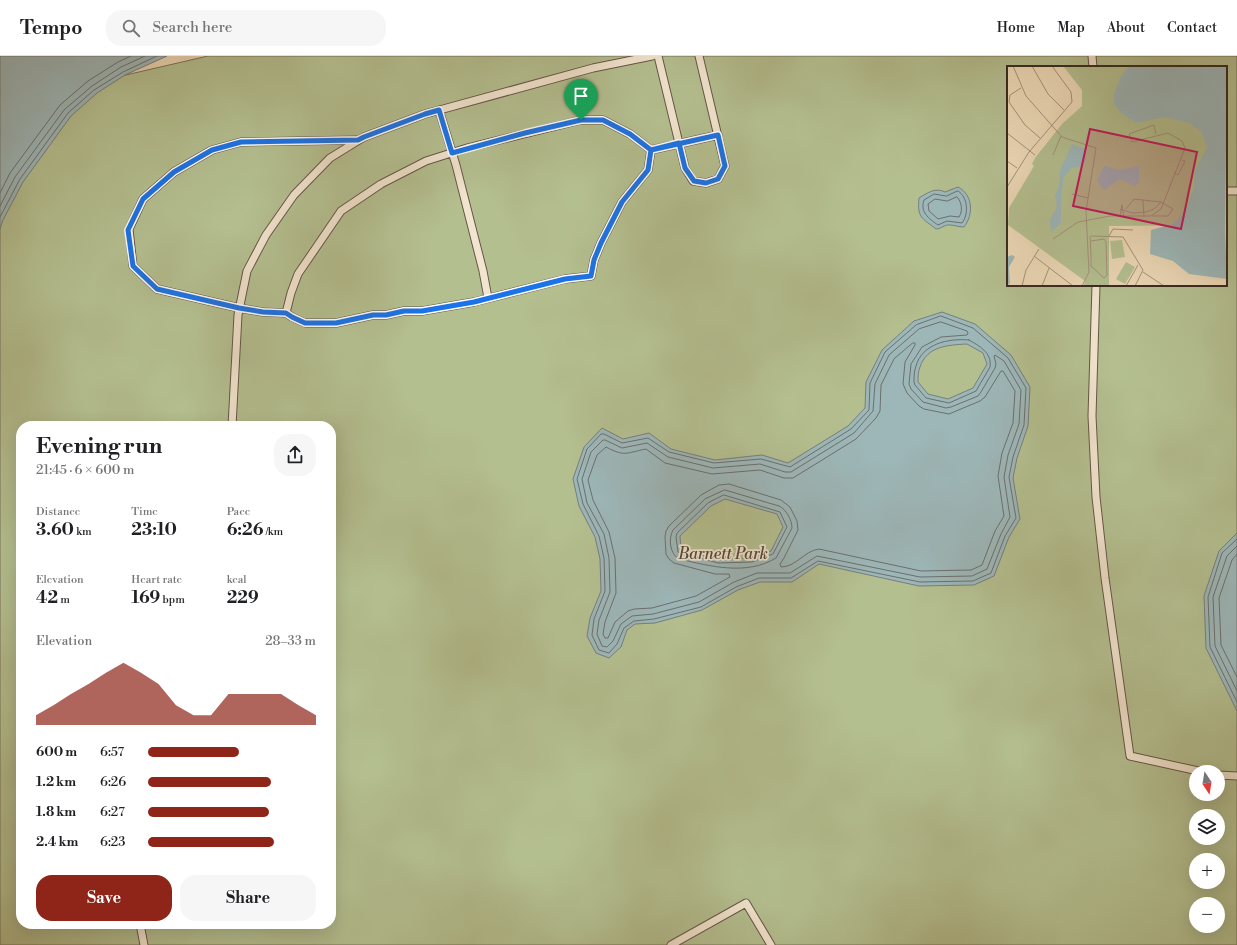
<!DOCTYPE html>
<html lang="en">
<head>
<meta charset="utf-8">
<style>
	body { margin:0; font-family:"Libre Bodoni",serif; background:#f6f6f6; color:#202124; height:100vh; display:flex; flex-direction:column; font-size:15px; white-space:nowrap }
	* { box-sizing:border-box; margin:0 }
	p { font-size:13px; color:#757577 }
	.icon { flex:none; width:22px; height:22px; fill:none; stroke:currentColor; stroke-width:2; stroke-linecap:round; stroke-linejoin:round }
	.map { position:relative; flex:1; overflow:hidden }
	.drawer { position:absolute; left:16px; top:365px; width:320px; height:508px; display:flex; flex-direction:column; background:#fff; border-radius:16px; box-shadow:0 4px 16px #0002 }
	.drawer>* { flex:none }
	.needle { width:26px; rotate:168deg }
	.buttons { position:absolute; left:1189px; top:709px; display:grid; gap:8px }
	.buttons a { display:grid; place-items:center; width:36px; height:36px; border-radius:50%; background:#fff; box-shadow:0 4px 16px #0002; font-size:20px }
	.pin { position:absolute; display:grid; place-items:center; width:34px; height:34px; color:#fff; margin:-41px -17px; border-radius:50% 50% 50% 0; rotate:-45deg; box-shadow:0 0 4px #0007 }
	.pin .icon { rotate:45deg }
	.round { display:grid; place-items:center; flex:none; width:42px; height:42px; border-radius:16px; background:#f6f6f6 }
	.head { display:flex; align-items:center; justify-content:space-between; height:68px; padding:0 20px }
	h1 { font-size:22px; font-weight:700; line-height:30px }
	.metrics { display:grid; grid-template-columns:repeat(3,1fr); gap:6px; height:68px; padding:4px 20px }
	.metrics div { display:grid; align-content:center }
	.metrics b { font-size:17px; font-weight:700 }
	.metrics small { font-size:11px; font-weight:400 }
	.metrics p { font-size:11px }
	.chart { height:112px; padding:8px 20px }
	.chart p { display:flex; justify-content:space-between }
	.chart svg { width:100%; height:72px; margin-top:4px; fill:#8f2418; opacity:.7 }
	.action { display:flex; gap:8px; margin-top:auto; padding:8px 20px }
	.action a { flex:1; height:46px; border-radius:16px; background:#8f2418; color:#fff; font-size:16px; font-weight:700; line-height:46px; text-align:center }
	.action a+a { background:#f6f6f6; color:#202124 }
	ul { padding:0 20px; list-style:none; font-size:13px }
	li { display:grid; grid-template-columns:64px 48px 1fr; align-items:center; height:30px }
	li i { height:10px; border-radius:5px; background:#8f2418 }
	header { display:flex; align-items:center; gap:24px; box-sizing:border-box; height:56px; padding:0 20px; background:#fff; border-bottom:1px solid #e0e0e0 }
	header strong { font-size:19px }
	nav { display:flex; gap:22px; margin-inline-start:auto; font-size:14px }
	.search { width:280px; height:36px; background:#f6f6f6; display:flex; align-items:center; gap:10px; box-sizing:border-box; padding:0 14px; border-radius:16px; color:#757577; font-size:15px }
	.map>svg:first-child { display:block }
	.green { fill:#b4bf90; stroke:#76745a; fill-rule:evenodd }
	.water { fill:#9db7b9; stroke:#757f7d; fill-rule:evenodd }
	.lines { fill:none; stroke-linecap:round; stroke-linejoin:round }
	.shore { stroke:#6b706e; stroke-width:1 }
	.service-casing { stroke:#665548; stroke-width:9 }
	.service { stroke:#f2e5cf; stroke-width:7 }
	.route-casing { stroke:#fff; stroke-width:8 }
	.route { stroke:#1a73e8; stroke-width:5 }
	.labels { text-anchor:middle; stroke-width:3.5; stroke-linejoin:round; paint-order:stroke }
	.park-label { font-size:16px; font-style:italic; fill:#524839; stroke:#f2e5cf }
	.inset-road { fill:none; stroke:#a4927b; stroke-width:1 }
	.view { fill:#c2185b; fill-opacity:0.15; stroke:#c2185b; stroke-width:2 }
	.inset-edge { fill:none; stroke:#392a23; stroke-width:2 }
</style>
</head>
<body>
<header>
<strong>Tempo</strong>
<div class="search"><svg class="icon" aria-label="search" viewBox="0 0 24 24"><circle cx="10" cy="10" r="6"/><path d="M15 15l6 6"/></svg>Search here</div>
<nav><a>Home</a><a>Map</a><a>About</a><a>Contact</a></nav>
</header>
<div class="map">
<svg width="1237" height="889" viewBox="0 0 1237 889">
	<rect width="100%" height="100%" fill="#ebd7b5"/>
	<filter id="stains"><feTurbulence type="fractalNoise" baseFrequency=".005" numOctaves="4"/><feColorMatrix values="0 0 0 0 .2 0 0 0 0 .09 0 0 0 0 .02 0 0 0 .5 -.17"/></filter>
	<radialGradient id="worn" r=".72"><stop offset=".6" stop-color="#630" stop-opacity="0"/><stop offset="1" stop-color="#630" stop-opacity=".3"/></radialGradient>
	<path class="green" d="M 208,0 L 1237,0 L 1237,889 L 0,889 L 0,48 ZM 1008,11 L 1226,11 L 1226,229 L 1008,229 ZM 21,370 L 331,370 L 331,868 L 21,868 ZM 1196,716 L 1218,716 L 1218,738 L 1196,738 ZM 1196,760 L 1218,760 L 1218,782 L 1196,782 ZM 1196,804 L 1218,804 L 1218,826 L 1196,826 ZM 1196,848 L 1218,848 L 1218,870 L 1196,870 Z"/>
	<path class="water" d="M 0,0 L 167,0 L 125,19 L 97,37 L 71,60 L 23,126 L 3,164 L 0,173 Z
		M 958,131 C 973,139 974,158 964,171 C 958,171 955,169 950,169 C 945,168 941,173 936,173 C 922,162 917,162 919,142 C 927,137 936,131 945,136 Z
		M 942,256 L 975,268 L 1011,299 L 1030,331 L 1028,370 L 1017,402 L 1013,422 L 1020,463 L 1009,481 L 994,520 L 974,529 L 919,530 L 819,508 L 792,526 L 760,526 L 738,534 L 702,554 L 655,567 L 635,568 L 627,574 L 621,591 L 609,602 L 596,597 L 587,580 L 590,562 L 601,535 L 600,503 L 595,481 L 579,450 L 573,423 L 584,391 L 602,372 L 623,383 L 649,377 L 671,393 L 715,404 L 762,399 L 788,407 L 848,370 L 865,352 L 866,326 L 882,294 L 914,265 ZM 967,288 L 983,297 L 987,308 L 973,332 L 948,343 L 928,338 L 918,326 C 918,322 918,315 920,311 C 927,290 948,289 967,288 ZM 725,443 L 777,458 L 783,471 L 771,495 L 752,502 L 718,503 L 681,494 L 680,480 L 711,450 Z
		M 1237,477 L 1237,655 L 1206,592 L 1204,540 L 1219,495 Z"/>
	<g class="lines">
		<path class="shore" d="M 958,135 C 968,141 969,158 962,167 L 947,165 L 938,169 C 928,162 920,156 924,144 L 934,138 L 946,140 Z
			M 0,137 L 10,117 L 60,49 L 88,25 L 118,6 L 131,0
			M 957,141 C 962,146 963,155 959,161 L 950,160 L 938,163 L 929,155 L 928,148 L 935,143 L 947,145 Z
			M 0,150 L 15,121 L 64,54 L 92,30 L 121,11 L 145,0
			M 0,161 L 20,123 L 68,57 L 94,34 L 123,16 L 157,0
			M 941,260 L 973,272 L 1008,302 L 1026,332 L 1024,369 L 1013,401 L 1009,421 L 1016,462 L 1005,480 L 991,517 L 973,525 L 920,526 L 818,505 L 791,522 L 759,522 L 736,531 L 701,551 L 654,563 L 634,565 L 624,572 L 617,588 L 609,597 L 599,594 L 592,579 L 594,563 L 605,535 L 604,502 L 599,480 L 583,448 L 577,423 L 587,393 L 601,378 L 604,378 L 622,387 L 648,382 L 669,396 L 714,407 L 761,403 L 790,411 L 851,373 L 869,354 L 870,327 L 885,296 L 916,269 Z
			M 941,266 L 967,275 L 968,277 L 967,279 L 941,281 L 922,291 L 911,308 L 909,328 L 911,333 L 923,346 L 946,352 L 951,351 L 978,340 L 981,336 L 995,312 L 996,308 L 994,300 L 995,299 L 1004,305 L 1021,334 L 1019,368 L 1008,399 L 1004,421 L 1010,461 L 1001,478 L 987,513 L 972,520 L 920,521 L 817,500 L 790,517 L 757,517 L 734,526 L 699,546 L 653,558 L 632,560 L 621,568 L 613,585 L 607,591 L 602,590 L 597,578 L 599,564 L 610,536 L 609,502 L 604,478 L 587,447 L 582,423 L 591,396 L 603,384 L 605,384 L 622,392 L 647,387 L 668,401 L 713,412 L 760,408 L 785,416 L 791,416 L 854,377 L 873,355 L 875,328 L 889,299 L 919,273 Z
			M 969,284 C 979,290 992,296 990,311 L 976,335 L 949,347 L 926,342 L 915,329 L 914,326 C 914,321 914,315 916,310 C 922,288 948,282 969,284 Z
			M 913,287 L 915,287 L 915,289 L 905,306 L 903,328 L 907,337 L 919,350 L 924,353 L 949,358 L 980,345 L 985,341 L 1001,315 L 1003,315 L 1015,335 L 1013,367 L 1002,397 L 998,420 L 1004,460 L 995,475 L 982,509 L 971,514 L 921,515 L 819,493 C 804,495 796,511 781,511 L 780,508 L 784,502 L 798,474 L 797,465 L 790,451 L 781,444 L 729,428 L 719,429 L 701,439 L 669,470 L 666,475 L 665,481 L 666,498 L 669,503 L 674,507 L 715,518 L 729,518 L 730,521 L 696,540 L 652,552 L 634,553 L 628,555 L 615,566 L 608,582 L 605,582 L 603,578 L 605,566 L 616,537 L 615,502 L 609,476 L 593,444 L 588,424 L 597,399 L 606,391 C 625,401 626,397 646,393 L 665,407 L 712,418 L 760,414 L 784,422 L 793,422 L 856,383 L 876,362 L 880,355 L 881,329 L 894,303 Z
			M 725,434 L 779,450 C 786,453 792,464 792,472 L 776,502 C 746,520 710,510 679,503 C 670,498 668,483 673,474 L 705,443 Z
			M 724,439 L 780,456 L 787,471 L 773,498 L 752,506 L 718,507 L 678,496 L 676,481 L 677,477 L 708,447 Z
			M 1237,483 L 1222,497 L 1208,541 L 1210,591 L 1237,646
			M 1237,490 L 1227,500 L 1213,541 L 1215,590 L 1237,635
			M 1237,498 L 1232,504 L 1219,542 L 1221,589 L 1237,621"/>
		<defs>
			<path id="service" d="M 658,0 L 685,112 L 693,125 L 706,127 L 718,123 L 725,110 L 699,0
				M 1092,0 L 1093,11
				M 439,54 L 456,109 L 483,215 L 488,242
				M 358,84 L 241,86 L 212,94 L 174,116 L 143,143 L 129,173 L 133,210 L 157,233 L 239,252 L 263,256 L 286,257 L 291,237 L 298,218 L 341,155 L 381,128 L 426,105 L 467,92 L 581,64 L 603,64 L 630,78 L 651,94
				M 651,94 L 718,79
				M 1226,135 L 1237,135
				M 1096,229 L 1092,360 L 1096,441 L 1105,522 L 1130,700 L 1203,716
				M 286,257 L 292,261 L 305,267 L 336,267 L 373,259 L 386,259 L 404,255 L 422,255 L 474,246 L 565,223 L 591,220 L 594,204 L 601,187 L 622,146 L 648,114 L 651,94
				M 232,370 L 238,259 L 247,215 L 266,179 L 294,139 L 330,102 L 364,81 L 425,58 L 593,12 L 652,0
				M 1218,719 L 1237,720
				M 140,868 L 144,889
				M 671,889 L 746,847 L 771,889"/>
		</defs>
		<use href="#service" class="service-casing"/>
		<use href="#service" class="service"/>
	</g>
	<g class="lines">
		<defs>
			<path id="route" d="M 581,64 L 525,77 L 452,97 L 439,54 L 425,58 L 364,81 L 358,84 L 241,86 L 212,94 L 174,116 L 143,143 L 128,174 L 133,210 L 157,233 L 239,252 L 263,256 L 286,257 L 292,261 L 305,267 L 336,267 L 373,259 L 386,259 L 404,255 L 422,255 L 474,246 L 565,223 L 591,220 L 594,204 L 601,187 L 622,146 L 648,114 L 651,94 L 679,87 L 685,112 L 694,125 L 706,127 L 718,123 L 725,110 L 718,79 L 651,94 L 630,78 L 603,64 L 581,64"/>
		</defs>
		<use href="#route" class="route-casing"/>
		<use href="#route" class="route"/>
	</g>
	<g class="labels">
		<g class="park-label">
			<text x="723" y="503">Barnett Park</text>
		</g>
	</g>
	<g transform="translate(1007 10)">
		<rect width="220" height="220" fill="#ebd7b5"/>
		<path d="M 56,0 L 204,0 L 203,159 L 102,160 L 102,220 L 77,220 L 78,215 L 1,159 L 2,142 L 27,100 L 25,98 L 28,92 L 55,58 L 75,40 L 75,24 ZM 115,174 L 118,191 L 105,193 L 103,175 ZM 119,196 L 128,201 L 118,218 L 109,213 Z" fill="#b4bf90"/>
		<path d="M 122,0 L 220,0 L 218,166 L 220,213 L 182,208 L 166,195 L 143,188 L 144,164 L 166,158 L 178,146 L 187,121 L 188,105 L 200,81 L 194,65 L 182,57 L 157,51 L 129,57 L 114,47 L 107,38 L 107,28 L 114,10 ZM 65,78 L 78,83 L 79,94 L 74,100 L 65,102 L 57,111 L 54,130 L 54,157 L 44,166 L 43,154 L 50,140 L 48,129 L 52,120 L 53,104 ZM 97,100 L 112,104 L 132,100 L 132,116 L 128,120 L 113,113 L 97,124 L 90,115 ZM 5,189 L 8,191 L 2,201 L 3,217 L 0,220 L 0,191 Z" fill="#9db7b9"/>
		<path class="inset-road" d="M 6,0 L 19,30 L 55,71 L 89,82 L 79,145 L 82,206 L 75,220M 25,0 L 41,28 L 57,44M 14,22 L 3,29 L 2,36 L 18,59 L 33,72M 0,67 L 28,89M 46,89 L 54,70M 0,95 L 10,102M 167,107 L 171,109 L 178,95 L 175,94M 0,121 L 22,86 L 65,36 L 64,26 L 45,0M 65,128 L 81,132M 136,134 L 137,151M 113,143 L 125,147 L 139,146 L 147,143 L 154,136 L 166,143 L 161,150 L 145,150M 119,143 L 127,133 L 154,136M 113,151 L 115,139 L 117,151M 83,170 L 84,188 L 84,200 L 97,212 L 100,209 L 99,176 L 97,173 L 84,175M 84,170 L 116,171 L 136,204 L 128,220M 102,170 L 106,163 L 126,164M 46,173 L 71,156 L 103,150 L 144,150 L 154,143 L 178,82 L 175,75 L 161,67 L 125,76 L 122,68 L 147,59 L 149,68M 27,190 L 66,220M 136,206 L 157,220M 15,220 L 19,204 L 32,183M 35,220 L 42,202M 119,220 L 131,199"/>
		<path class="view" d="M 83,63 L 190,86 L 174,163 L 66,140 Z"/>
		<rect width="220" height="220" class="inset-edge"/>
	</g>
	<rect width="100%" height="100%" filter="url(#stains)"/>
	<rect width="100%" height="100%" fill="url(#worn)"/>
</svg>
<div class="buttons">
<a><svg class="needle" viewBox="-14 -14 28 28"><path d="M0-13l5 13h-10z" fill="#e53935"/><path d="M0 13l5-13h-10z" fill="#757577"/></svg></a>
<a><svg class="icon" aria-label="layers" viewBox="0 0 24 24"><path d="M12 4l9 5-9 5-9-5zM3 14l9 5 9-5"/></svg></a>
<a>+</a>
<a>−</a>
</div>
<div class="pin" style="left:581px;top:64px;background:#1e9e55"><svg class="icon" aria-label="arrive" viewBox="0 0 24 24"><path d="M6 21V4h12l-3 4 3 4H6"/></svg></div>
<section class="drawer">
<div class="head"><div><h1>Evening run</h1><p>21:45 · 6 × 600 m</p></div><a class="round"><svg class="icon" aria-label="share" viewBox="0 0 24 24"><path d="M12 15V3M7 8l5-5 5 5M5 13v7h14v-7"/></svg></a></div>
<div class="metrics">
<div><p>Distance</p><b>3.60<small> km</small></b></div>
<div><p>Time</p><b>23:10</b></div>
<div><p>Pace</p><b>6:26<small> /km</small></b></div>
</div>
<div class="metrics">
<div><p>Elevation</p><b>42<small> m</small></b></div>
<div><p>Heart rate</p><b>169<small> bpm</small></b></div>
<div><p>kcal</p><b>229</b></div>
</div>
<div class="chart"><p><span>Elevation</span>28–33 m</p>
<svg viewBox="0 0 160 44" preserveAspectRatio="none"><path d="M0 44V38L10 32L20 25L30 19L40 12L50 6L60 12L70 19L80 32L90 38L100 38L110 25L120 25L130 25L140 25L150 32L160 38V44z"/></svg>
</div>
<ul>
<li><b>600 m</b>6:57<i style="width:54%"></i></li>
<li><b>1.2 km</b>6:26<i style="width:73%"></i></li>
<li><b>1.8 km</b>6:27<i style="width:72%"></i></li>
<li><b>2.4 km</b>6:23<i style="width:75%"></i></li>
</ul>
<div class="action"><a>Save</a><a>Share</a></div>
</section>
</div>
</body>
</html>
